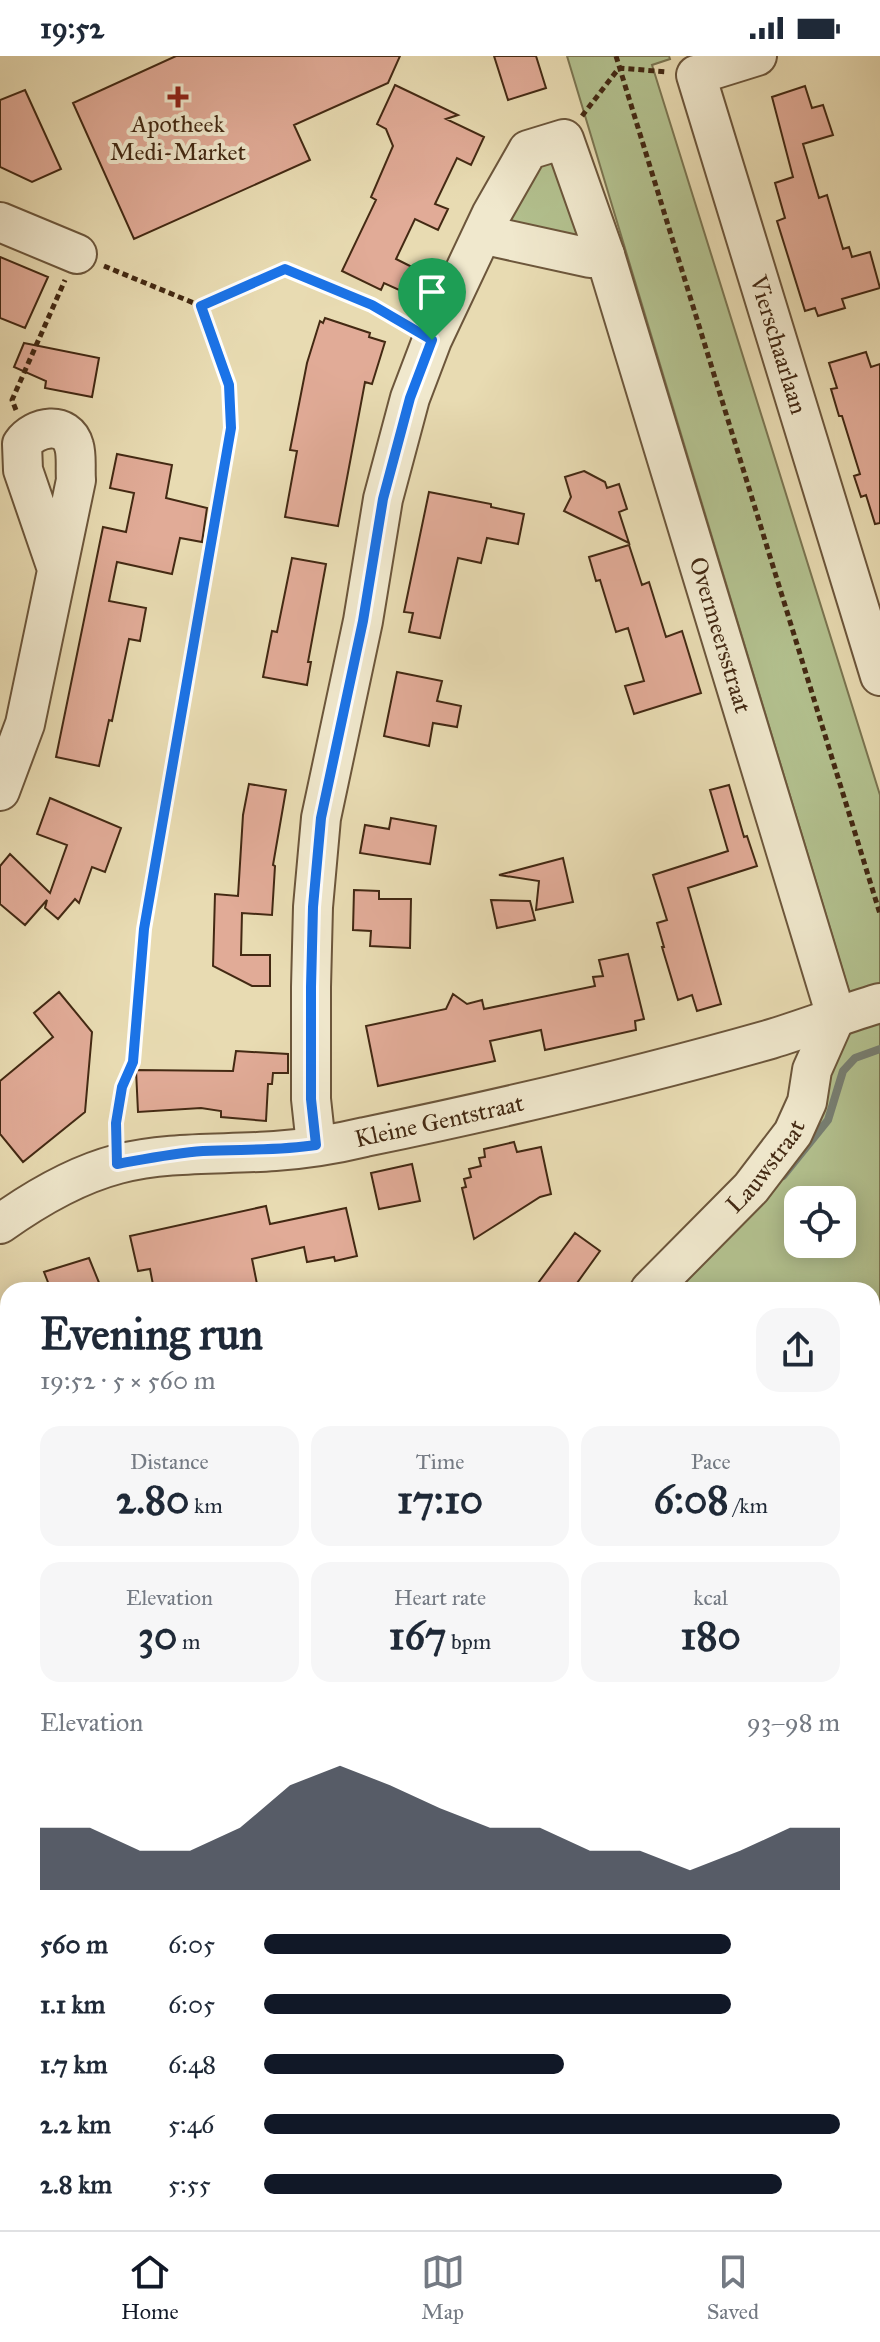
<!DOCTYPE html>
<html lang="en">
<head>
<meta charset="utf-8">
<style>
	body { margin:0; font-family:"IM FELL Great Primer",serif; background:#f6f6f7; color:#1f2937; height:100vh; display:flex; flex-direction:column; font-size:30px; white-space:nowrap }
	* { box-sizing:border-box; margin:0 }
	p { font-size:26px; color:#747a83 }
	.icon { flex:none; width:44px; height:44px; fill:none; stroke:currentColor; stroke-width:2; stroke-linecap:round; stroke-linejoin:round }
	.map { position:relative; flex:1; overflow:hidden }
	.drawer { position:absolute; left:0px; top:1226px; width:880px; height:948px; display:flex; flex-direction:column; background:#fff; border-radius:24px 24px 0 0; box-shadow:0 4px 20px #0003 }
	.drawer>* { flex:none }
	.buttons { position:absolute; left:784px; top:1130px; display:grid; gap:16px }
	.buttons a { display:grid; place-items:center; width:72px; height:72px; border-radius:16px; background:#fff; box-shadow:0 4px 20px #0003; font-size:40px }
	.pin { position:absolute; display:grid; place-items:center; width:68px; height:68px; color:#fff; margin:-82px -34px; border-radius:50% 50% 50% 0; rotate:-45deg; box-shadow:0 0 8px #0007 }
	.pin .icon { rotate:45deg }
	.round { display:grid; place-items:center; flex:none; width:84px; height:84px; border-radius:24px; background:#f6f6f7 }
	.summary { display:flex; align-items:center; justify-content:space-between; height:136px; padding:0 40px }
	h1 { font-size:44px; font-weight:700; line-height:60px }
	.figures { display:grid; grid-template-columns:repeat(3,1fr); gap:12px; height:136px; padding:8px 40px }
	.figures div { display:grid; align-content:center; border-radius:20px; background:#f6f6f7; text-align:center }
	.figures b { font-size:40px; font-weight:700 }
	.figures small { font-size:22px; font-weight:400 }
	.figures p { font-size:22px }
	.chart { height:224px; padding:16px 40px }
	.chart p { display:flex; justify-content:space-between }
	.chart svg { width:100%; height:144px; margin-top:8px; fill:#111827; opacity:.7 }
	ul { padding:0 40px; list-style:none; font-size:26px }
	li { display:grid; grid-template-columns:128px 96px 1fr; align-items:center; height:60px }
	li i { height:20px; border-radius:10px; background:#111827 }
	.status { display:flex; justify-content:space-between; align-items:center; height:56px; padding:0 40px; background:#fff; direction:ltr }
	.status svg { height:22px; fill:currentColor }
	.menu { display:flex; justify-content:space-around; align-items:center; height:112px; border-top:2px solid #e0e1e3; background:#fff; font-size:22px; color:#747a83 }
	.menu a { display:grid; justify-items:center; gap:4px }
	.menu .active { color:#111827 }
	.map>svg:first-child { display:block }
	.green { fill:#b3c18f; stroke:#7b7551; stroke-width:2; fill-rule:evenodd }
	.water { fill:#99b9b3; stroke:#777f73; stroke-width:2 }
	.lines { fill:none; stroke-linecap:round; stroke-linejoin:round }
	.stream { stroke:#777f73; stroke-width:8 }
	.river { stroke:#99b9b3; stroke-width:46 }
	.building { fill:#e1ab97; stroke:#432913; stroke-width:2 }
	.minor-casing { stroke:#6c563b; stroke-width:42 }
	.path { stroke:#432913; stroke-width:5; stroke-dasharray:6 4; stroke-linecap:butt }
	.minor { stroke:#f0e8cd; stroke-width:38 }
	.route-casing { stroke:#fff; stroke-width:16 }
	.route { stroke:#1a73e8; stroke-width:10 }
	.poi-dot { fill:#8f2418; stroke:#f0e8cd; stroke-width:3 }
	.labels { text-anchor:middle; stroke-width:8; stroke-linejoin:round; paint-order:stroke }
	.poi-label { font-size:24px; fill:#432913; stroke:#f0e8cd }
	.street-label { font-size:24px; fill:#432913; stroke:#f0e8cd }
</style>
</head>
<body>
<div class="status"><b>19:52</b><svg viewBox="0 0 49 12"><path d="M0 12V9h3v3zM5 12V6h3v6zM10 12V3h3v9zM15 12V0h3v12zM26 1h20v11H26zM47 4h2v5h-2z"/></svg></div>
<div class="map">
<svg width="880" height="2174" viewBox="0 0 880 2174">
	<rect width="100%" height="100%" fill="#e8dbb2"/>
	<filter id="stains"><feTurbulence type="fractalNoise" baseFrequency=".0025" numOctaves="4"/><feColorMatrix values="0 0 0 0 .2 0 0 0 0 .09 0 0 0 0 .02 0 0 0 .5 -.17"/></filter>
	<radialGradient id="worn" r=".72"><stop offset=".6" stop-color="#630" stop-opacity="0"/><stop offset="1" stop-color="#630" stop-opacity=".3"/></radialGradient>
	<path class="green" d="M 567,0 L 669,0 L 670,3 L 652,9 L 880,739 L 880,932 L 851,942 Z
		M 538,102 L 559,102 L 585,183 L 507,169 Z
		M 880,964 L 880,2174 L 0,2174 L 0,1715 L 8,1713 L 8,2166 L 872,2166 L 872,1234 L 665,1234 L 702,1188 L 832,980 ZM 798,1144 L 842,1144 L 842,1188 L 798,1188 Z"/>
	<path class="water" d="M 872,1543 L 880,1547 L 880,1603 L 872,1596 Z
		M 433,2166 L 687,2166 L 691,2174 L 432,2174 Z
		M 721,2166 L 854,2166 L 866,2174 L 713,2174 Z"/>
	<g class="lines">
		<path class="stream" d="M 783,1120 L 828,1064 L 843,1015 L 855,1002 L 880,993"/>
		<path class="river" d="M 872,1732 L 880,1722
			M 385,2174 L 388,2166"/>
	</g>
	<path class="building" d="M 176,0 L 400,0 L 388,27 L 294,69 L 310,104 L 134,183 L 73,47 Z
		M 494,0 L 536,0 L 546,32 L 508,44 Z
		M 395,29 L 458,59 L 446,63 L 484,81 L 471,109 L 457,102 L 435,148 L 448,153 L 438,174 L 415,163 L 396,203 L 420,215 L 408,238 L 384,227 L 381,234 L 342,215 L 376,144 L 371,141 L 393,90 L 386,73 L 377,68 Z
		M 805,30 L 812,52 L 823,49 L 833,79 L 803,88 L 819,142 L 827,139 L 843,193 L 849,191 L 852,201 L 870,196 L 880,232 L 842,243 L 845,252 L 818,260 L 815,252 L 805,255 L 777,165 L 785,162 L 775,127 L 793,121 L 772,41 Z
		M 25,34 L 61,113 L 32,126 L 0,111 L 0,44 Z
		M 0,201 L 48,221 L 25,272 L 0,262 Z
		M 325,262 L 370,277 L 369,281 L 385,286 L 372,328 L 365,326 L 338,470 L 285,461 L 297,395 L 290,394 L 307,307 L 320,265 L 323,267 Z
		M 24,287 L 99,302 L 92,341 L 45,332 L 46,325 L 14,311 Z
		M 866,296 L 871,311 L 880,308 L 880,467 L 875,468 L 866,439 L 861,441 L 854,420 L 860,418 L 842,360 L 839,360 L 831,333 L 837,332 L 829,307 Z
		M 117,398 L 172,409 L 166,442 L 207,452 L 202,486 L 180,482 L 172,518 L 117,506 L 109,545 L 146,552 L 140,585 L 129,583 L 112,665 L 109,664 L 99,710 L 56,701 L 103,471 L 126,476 L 134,437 L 110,432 Z
		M 584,415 L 605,426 L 607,432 L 619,428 L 627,453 L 619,456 L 629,487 L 564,455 L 571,441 L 565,421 Z
		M 429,436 L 491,448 L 491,451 L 524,458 L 518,488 L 487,482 L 481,507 L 458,502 L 440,582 L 409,576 L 413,557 L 404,556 Z
		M 629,489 L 642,529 L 649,526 L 666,581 L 682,575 L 701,637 L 634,658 L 625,630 L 644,625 L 628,572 L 616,576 L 600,524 L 596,525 L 589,501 Z
		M 292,502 L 326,508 L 308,606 L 311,606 L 307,629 L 263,621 L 272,575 L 277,576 Z
		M 397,616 L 442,625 L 437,645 L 461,650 L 457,671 L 433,667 L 429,690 L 384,680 Z
		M 249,728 L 286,734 L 273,809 L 275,810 L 272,859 L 242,857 L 241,899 L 270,899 L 270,930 L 252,930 L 213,910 L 215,838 L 238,840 L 243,759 Z
		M 729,729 L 744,781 L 747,780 L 757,810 L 688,832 L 721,948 L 697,955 L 692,939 L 678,944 L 662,891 L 664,891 L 657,867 L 667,864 L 653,819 L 728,795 L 710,734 Z
		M 50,742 L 121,772 L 105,816 L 92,811 L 79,847 L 75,843 L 58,863 L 45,852 L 47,844 L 25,869 L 0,848 L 0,810 L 10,798 L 50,837 L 67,789 L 37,778 Z
		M 391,762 L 436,770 L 430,808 L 360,797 L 365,769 L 389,773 Z
		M 563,802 L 573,846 L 536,854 L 539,825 L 499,819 Z
		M 354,834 L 379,835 L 379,843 L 411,843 L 410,892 L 370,890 L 371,875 L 353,874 Z
		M 491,844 L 530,845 L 535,864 L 497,872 Z
		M 628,898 L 644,963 L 635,965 L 636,974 L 545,994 L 541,974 L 490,985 L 495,1005 L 378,1030 L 366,970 L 446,953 L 453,938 L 467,948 L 482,944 L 484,953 L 595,930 L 593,921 L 603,920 L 599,904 Z
		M 59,936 L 92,976 L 85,1056 L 23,1106 L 0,1078 L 0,1025 L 53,981 L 34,957 Z
		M 236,995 L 288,998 L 288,1017 L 273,1017 L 272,1028 L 268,1028 L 266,1065 L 221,1061 L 221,1055 L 201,1052 L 138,1056 L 136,1014 L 233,1015 Z
		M 514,1086 L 517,1096 L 541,1091 L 551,1138 L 540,1141 L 474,1183 L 462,1132 L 466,1131 L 464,1123 L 471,1121 L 469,1113 L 481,1110 L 479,1102 L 485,1101 L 484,1093 Z
		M 412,1108 L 420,1145 L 379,1153 L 371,1117 Z
		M 266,1150 L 270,1168 L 346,1152 L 357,1200 L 335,1205 L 334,1201 L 307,1206 L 304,1191 L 252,1203 L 257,1228 L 231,1234 L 154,1234 L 150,1213 L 138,1215 L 130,1180 Z
		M 575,1177 L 600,1195 L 572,1234 L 533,1234 Z
		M 89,1202 L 102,1234 L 51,1234 L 44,1216 Z"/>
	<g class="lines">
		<defs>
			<g id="minor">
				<path id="s1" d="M 757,0 L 696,19 L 880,620"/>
				<path d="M 0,166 L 77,198"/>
				<path d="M 484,175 L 499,182 L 590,202 L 605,199"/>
				<path d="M 0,735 L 25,668 L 76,424 C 75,413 77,400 74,390 C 67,364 35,370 22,388 L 23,414 L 57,513"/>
				<path id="s2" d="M 316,1089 L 311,1043 L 311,931 L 313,851 L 321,762 L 363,565 L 383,443 L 410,342 L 432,284 L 491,159 L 528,94 L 564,83 L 605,199 L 836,960"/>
				<path id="s3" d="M 0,1168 C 35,1143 76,1119 118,1108 C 170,1095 222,1099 275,1095 C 304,1093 336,1088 365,1081 C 500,1053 637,1021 771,983 C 807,972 843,958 880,947"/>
				<path id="s4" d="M 650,1234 L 751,1132 L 793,1077 L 807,1046 L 812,1014 L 836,960"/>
				<path d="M 872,1332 L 880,1326"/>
				<path d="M 0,1709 L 8,1707"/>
				<path d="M 0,1975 L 8,1983"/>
				<path d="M 193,2166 L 201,2174"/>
			</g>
		</defs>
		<use href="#minor" class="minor-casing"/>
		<path class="path" d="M 616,0 L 880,858
			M 582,60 L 619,12 L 668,16
			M 104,210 L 201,250 L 285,213 L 372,249 L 406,269
			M 16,354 L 12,344 L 65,224
			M 116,1077 L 122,1031 L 133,1006 L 144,873 L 231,372 L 229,329 L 201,250
			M 872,1604 L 880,1609"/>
		<use href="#minor" class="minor"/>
	</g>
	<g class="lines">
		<defs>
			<path id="route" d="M 285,213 L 372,249 L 432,284 L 410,342 L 383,443 L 363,565 L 321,762 L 313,851 L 311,931 L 311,1043 L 316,1089 C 277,1095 243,1093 203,1095 C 174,1097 145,1103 117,1108 L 116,1067 L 122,1031 L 133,1006 L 144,873 L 231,372 L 229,329 L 201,250 Z"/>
		</defs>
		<use href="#route" class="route-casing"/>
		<use href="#route" class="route"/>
	</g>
	<path class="poi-dot" d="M174 29h8v8h8v8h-8v8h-8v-8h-8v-8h8z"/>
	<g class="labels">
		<g class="poi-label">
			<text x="178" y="76">Apotheek<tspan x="178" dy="28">Medi-Market</tspan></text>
		</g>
		<g class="street-label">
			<text dy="8" stroke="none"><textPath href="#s1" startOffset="346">Vierschaarlaan</textPath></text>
			<text dy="8" stroke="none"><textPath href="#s2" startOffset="1590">Overmeersstraat</textPath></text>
			<text dy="8" stroke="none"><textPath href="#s3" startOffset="458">Kleine Gentstraat</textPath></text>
			<text dy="8" stroke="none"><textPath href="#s4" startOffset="170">Lauwstraat</textPath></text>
		</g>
	</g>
	<rect width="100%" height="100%" filter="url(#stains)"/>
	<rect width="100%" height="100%" fill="url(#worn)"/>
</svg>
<div class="buttons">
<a><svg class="icon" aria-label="locate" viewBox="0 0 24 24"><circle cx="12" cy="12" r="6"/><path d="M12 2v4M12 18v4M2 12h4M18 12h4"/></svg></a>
</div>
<div class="pin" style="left:432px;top:284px;background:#1e9e55"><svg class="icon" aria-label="arrive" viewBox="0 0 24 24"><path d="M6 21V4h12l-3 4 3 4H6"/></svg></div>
<section class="drawer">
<div class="summary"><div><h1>Evening run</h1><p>19:52 · 5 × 560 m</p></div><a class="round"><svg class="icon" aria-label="share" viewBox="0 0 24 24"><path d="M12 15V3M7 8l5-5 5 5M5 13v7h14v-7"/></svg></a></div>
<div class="figures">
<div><p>Distance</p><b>2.80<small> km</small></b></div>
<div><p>Time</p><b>17:10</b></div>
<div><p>Pace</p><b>6:08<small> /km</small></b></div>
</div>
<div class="figures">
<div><p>Elevation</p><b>30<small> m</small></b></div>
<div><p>Heart rate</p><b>167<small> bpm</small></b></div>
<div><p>kcal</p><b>180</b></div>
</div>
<div class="chart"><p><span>Elevation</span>93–98 m</p>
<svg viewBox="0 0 160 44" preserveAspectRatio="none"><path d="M0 44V25L10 25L20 32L30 32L40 25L50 12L60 6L70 12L80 19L90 25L100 25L110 32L120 32L130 38L140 32L150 25L160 25V44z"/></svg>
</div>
<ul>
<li><b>560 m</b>6:05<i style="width:81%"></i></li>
<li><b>1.1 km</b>6:05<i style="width:81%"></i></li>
<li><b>1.7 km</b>6:48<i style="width:52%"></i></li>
<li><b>2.2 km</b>5:46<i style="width:100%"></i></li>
<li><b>2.8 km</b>5:55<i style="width:90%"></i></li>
</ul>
</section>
</div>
<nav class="menu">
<a class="active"><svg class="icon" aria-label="home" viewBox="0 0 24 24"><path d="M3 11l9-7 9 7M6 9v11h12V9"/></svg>Home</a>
<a><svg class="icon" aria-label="map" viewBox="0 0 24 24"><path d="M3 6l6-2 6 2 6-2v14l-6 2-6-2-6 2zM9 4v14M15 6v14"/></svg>Map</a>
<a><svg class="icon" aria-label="saved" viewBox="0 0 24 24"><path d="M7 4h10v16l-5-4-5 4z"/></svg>Saved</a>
</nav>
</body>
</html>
